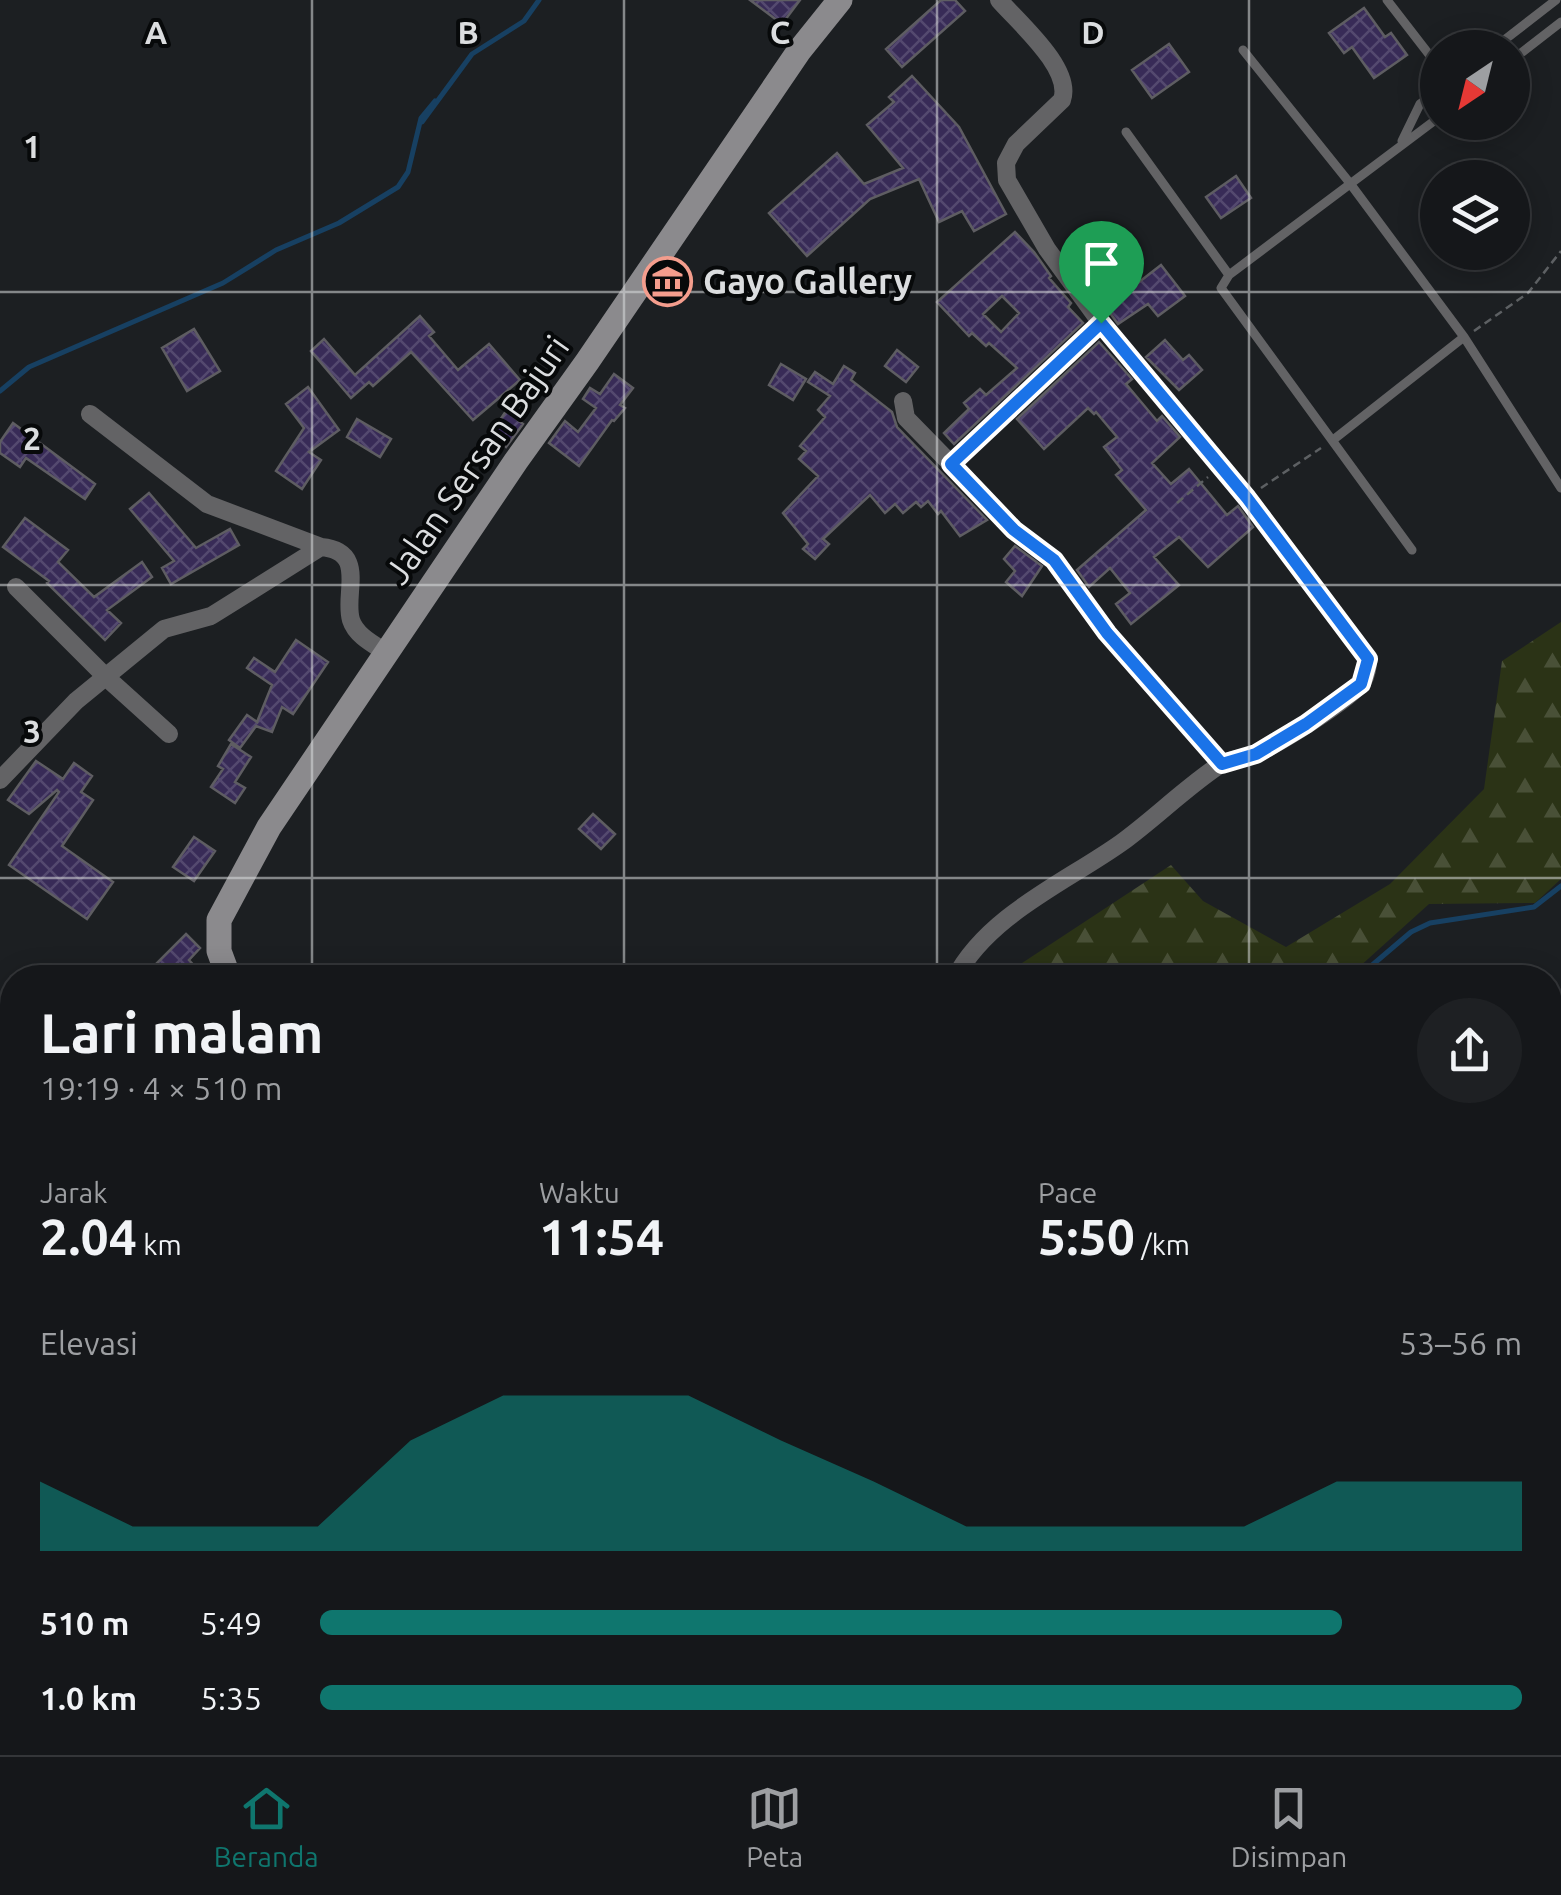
<!DOCTYPE html>
<html lang="id">
<head>
<meta charset="utf-8">
<style>
	body { margin:0; font-family:Ubuntu,sans-serif; background:#1e2023; color:#f1f3f6; height:100vh; display:flex; flex-direction:column; font-size:38px; white-space:nowrap }
	* { box-sizing:border-box; margin:0 }
	p { font-size:32px; color:#9d9fa2 }
	.icon { flex:none; width:55px; height:55px; fill:none; stroke:currentColor; stroke-width:2; stroke-linecap:round; stroke-linejoin:round }
	.map { position:relative; flex:1; overflow:hidden }
	.drawer { position:absolute; left:0px; top:965px; width:1562px; height:790px; display:flex; flex-direction:column; background:#15171a; border-radius:40px 40px 0 0; box-shadow:0 5px 25px #0003,0 0 0 2px #343639 }
	.drawer>* { flex:none }
	.needle { width:65px; rotate:215deg }
	.controls { position:absolute; left:1420px; top:30px; display:grid; gap:20px }
	.controls a { display:grid; place-items:center; width:110px; height:110px; border-radius:50%; background:#15171a; box-shadow:0 5px 25px #0003,0 0 0 2px #343639; font-size:50px }
	.pin { position:absolute; display:grid; place-items:center; width:85px; height:85px; color:#fff; margin:-102px -42px; border-radius:50% 50% 50% 0; rotate:-45deg; box-shadow:0 0 10px #0007 }
	.pin .icon { rotate:45deg }
	.round { display:grid; place-items:center; flex:none; width:105px; height:105px; border-radius:52px; background:#1e2023 }
	.summary { display:flex; align-items:center; justify-content:space-between; height:170px; padding:0 40px }
	h1 { font-size:55px; font-weight:700; line-height:75px }
	.metrics { display:grid; grid-template-columns:repeat(3,1fr); gap:15px; height:170px; padding:10px 40px }
	.metrics div { display:grid; align-content:center }
	.metrics b { font-size:50px; font-weight:700 }
	.metrics small { font-size:28px; font-weight:400 }
	.metrics p { font-size:28px }
	.chart { height:280px; padding:20px 40px }
	.chart p { display:flex; justify-content:space-between }
	.chart svg { width:100%; height:180px; margin-top:10px; fill:#0f766e; opacity:.7 }
	ul { padding:0 40px; list-style:none; font-size:32px }
	li { display:grid; grid-template-columns:160px 120px 1fr; align-items:center; height:75px }
	li i { height:25px; border-radius:12px; background:#0f766e }
	.tabs { display:flex; justify-content:space-around; align-items:center; height:140px; border-top:2px solid #343639; background:#15171a; font-size:28px; color:#9d9fa2 }
	.tabs a { display:grid; justify-items:center; gap:5px }
	.tabs .selected { color:#0f766e }
	.map>svg:first-child { display:block }
	.forest { fill:url(#forest-firs) }
	.lines { fill:none; stroke-linecap:round; stroke-linejoin:round }
	.stream { stroke:#174062; stroke-width:5 }
	.building { fill:url(#building-cross-hatch); stroke:#5e5d62; stroke-width:2.5; fill-rule:evenodd }
	.path { stroke:#5d6063; stroke-width:2.5; stroke-dasharray:8 5; stroke-linecap:butt }
	.lane { stroke:#636365; stroke-width:9 }
	.street { stroke:#636365; stroke-width:18 }
	.secondary { stroke:#8b8a8d; stroke-width:25 }
	.route-casing { stroke:#fff; stroke-width:20 }
	.route { stroke:#1a73e8; stroke-width:12 }
	.grid { fill:none; stroke:#dbdddf; stroke-width:2.5; stroke-opacity:0.55 }
	.labels { text-anchor:middle; stroke-width:8; stroke-linejoin:round; paint-order:stroke }
	.poi-label { font-size:35px; font-weight:bold; fill:#dbdddf; stroke:#07090a; text-anchor:start }
	.street-label { font-size:35px; fill:#dbdddf; stroke:#07090a }
	.grid-label { font-size:32px; text-anchor:middle; font-weight:bold; fill:#dbdddf; stroke:#07090a; stroke-width:8; stroke-linejoin:round; paint-order:stroke }
</style>
</head>
<body>
<div class="map">
<svg width="1561" height="1755" viewBox="0 0 1561 1755">
	<defs>
		<pattern id="forest-firs" width="22" height="20" patternUnits="userSpaceOnUse" patternTransform="scale(2.5)"><rect width="22" height="20" fill="#2b3316"/><path d="M5 1l3.5 6h-7zM16 11l3.5 6h-7z" fill="#495037"/></pattern>
		<pattern id="building-cross-hatch" width="8" height="8" patternUnits="userSpaceOnUse" patternTransform="scale(2.5)"><rect width="8" height="8" fill="#382b57"/><path d="M0 0l8 8M0 8l8-8" fill="none" stroke="#54496f"/></pattern>
	</defs>
	<rect width="100%" height="100%" fill="#1c1f22"/>
	<path class="forest" d="M 1561,622 L 1561,879 L 1535,903 L 1429,904 L 1348,977 L 1001,977 L 1171,865 L 1203,901 L 1286,947 L 1390,884 L 1484,789 L 1502,661 Z"/>
	<g class="lines">
		<path class="stream" d="M 0,391 L 29,367 L 223,283 L 276,250 L 339,223 L 398,187 L 408,172 L 421,118 L 435,101 L 422,122 L 472,54 L 524,21 L 539,0
			M 1357,978 L 1411,932 L 1430,923 L 1534,907 L 1561,886
			M 0,1152 L 12,1161
			M 115,1742 L 132,1755
			M 783,1755 L 786,1742"/>
	</g>
	<path class="building" d="M 750,0 L 800,0 L 782,24 Z
		M 941,0 L 955,0 L 965,11 L 902,67 L 886,49 Z
		M 1364,8 L 1385,37 L 1391,33 L 1407,55 L 1374,78 L 1352,47 L 1344,53 L 1329,33 Z
		M 1169,44 L 1189,72 L 1152,98 L 1132,70 Z
		M 912,76 L 959,127 L 1006,214 L 974,231 L 962,211 L 939,222 L 919,179 L 870,199 L 807,256 L 769,213 L 837,153 L 864,184 L 903,168 L 867,125 L 894,102 L 889,97 Z
		M 1236,176 L 1251,198 L 1221,218 L 1206,197 Z
		M 1015,232 L 1034,252 L 1051,276 L 1049,278 L 1071,303 L 1068,307 L 1083,323 L 954,444 L 944,433 L 969,409 L 964,403 L 980,389 L 986,395 L 1017,368 L 989,343 L 986,346 L 972,333 L 969,336 L 937,302 ZM 1002,296 L 1019,313 L 1001,332 L 983,314 Z
		M 1161,265 L 1185,296 L 1158,316 L 1148,304 L 1118,324 L 1099,298 L 1116,287 L 1121,296 Z
		M 670,268 L 688,278 L 673,302 L 655,290 Z
		M 420,316 L 434,332 L 429,336 L 458,370 L 489,344 L 520,380 L 473,420 L 411,352 L 373,386 L 369,382 L 351,398 L 311,351 L 324,339 L 355,375 Z
		M 194,329 L 220,371 L 187,391 L 162,348 Z
		M 1165,340 L 1183,360 L 1189,355 L 1202,370 L 1179,390 L 1146,357 Z
		M 1099,342 L 1132,379 L 1126,384 L 1157,421 L 1162,416 L 1180,437 L 1152,463 L 1171,484 L 1189,469 L 1227,515 L 1238,506 L 1253,527 L 1208,567 L 1179,537 L 1154,557 L 1179,585 L 1131,624 L 1116,604 L 1130,593 L 1110,568 L 1089,587 L 1077,570 L 1146,510 L 1116,475 L 1122,470 L 1104,447 L 1117,437 L 1096,412 L 1094,414 L 1088,408 L 1044,449 L 1017,419 Z
		M 897,350 L 918,367 L 906,382 L 885,366 Z
		M 781,364 L 806,379 L 793,400 L 769,385 Z
		M 844,366 L 855,373 L 851,380 L 892,412 L 897,427 L 987,520 L 960,536 L 941,511 L 938,514 L 928,501 L 921,507 L 916,502 L 903,513 L 895,504 L 885,513 L 870,495 L 823,539 L 829,544 L 815,559 L 803,549 L 808,544 L 783,513 L 818,476 L 799,459 L 806,451 L 800,446 L 825,417 L 818,410 L 830,396 L 808,382 L 815,372 L 833,384 Z
		M 614,374 L 633,388 L 620,405 L 625,408 L 614,421 L 612,420 L 579,466 L 549,443 L 565,421 L 578,432 L 596,408 L 583,399 L 590,388 L 600,394 Z
		M 308,387 L 339,430 L 309,452 L 321,460 L 302,489 L 276,471 L 304,428 L 286,404 Z
		M 506,411 L 523,424 L 506,447 L 490,435 Z
		M 357,419 L 391,439 L 380,457 L 347,437 Z
		M 13,423 L 95,484 L 85,499 L 26,458 L 20,467 L 0,453 L 0,442 Z
		M 149,493 L 196,548 L 230,529 L 239,545 L 171,584 L 162,568 L 174,561 L 130,509 Z
		M 25,518 L 68,550 L 58,562 L 94,597 L 142,562 L 152,577 L 107,610 L 121,623 L 105,640 L 47,583 L 49,581 L 3,547 Z
		M 1015,546 L 1042,566 L 1022,596 L 1006,582 L 1015,571 L 1004,559 Z
		M 296,640 L 328,662 L 293,714 L 282,707 L 272,732 L 256,726 L 240,748 L 229,740 L 247,715 L 257,722 L 272,685 L 247,668 L 254,658 L 275,672 Z
		M 231,744 L 251,757 L 235,782 L 245,788 L 235,803 L 211,787 L 223,769 L 218,766 Z
		M 36,761 L 63,779 L 74,763 L 92,776 L 81,792 L 93,800 L 62,846 L 113,882 L 87,919 L 9,865 L 59,792 L 57,790 L 29,814 L 8,800 Z
		M 593,814 L 615,834 L 601,849 L 579,829 Z
		M 194,837 L 215,851 L 194,881 L 173,867 Z
		M 186,934 L 200,948 L 189,960 L 205,978 L 157,978 L 150,970 Z
		M 0,1679 L 12,1688 L 12,1733 L 0,1724 Z
		M 29,1742 L 89,1742 L 106,1755 L 45,1755 Z
		M 1130,1742 L 1184,1742 L 1176,1755 L 1150,1755 Z
		M 1268,1742 L 1325,1742 L 1336,1755 L 1258,1755 Z"/>
	<g class="lines">
		<path class="path" d="M 1474,331 L 1528,293 L 1561,251
			M 1261,488 L 1321,448
			M 1177,503 L 1208,477"/>
		<path class="lane" d="M 1387,0 L 1438,66
			M 1494,48 L 1556,0
			M 1243,50 L 1349,182 L 1464,337 L 1561,488
			M 1512,60 L 1561,22
			M 1126,132 L 1229,275
			M 1402,141 L 1420,104 L 1438,91
			M 1333,440 L 1464,337
			M 1412,550 L 1221,288 L 1229,275 L 1438,118
			M 0,1252 L 12,1245
			M 0,1311 L 12,1293
			M 0,1373 L 12,1361
			M 0,1475 L 12,1466
			M 427,1742 L 445,1755"/>
		<path class="street" d="M 903,401 L 906,418 L 951,464 L 1101,323
			M 90,414 L 207,504 L 321,547
			M 951,464 L 1014,530 L 1054,560 L 1107,633 L 1222,764
			M 16,587 L 107,678 L 169,734
			M 0,780 L 76,701 L 164,629 L 211,616 L 321,547 C 368,551 343,594 351,620 C 356,636 375,645 387,653
			M 955,978 C 988,915 1066,882 1121,843 C 1154,819 1184,789 1218,766 C 1229,759 1243,759 1254,754 C 1276,746 1351,699 1363,681 C 1367,674 1368,667 1368,659 L 1247,498 L 1101,323 L 1047,249 L 1007,180 L 1006,163 L 1016,144 L 1062,100 C 1073,69 1019,23 999,0
			M 0,1175 L 12,1184
			M 0,1190 L 12,1199
			M 1550,1450 L 1561,1461
			M 1550,1543 L 1561,1535
			M 0,1622 L 12,1631
			M 0,1647 L 12,1657
			M 1550,1661 L 1561,1673
			M 138,1742 L 151,1755
			M 1359,1742 L 1369,1755
			M 1051,1755 L 1057,1742
			M 1224,1755 L 1230,1742"/>
		<path class="secondary" d="M 229,978 L 219,951 L 219,920 L 269,827 L 516,461 L 587,362 L 799,51 L 840,0
			M 402,1755 L 410,1742"/>
	</g>
	<g class="lines">
		<defs>
			<path id="route" d="M 1101,323 L 1247,498 L 1368,659 L 1361,684 L 1306,724 L 1256,754 L 1222,764 L 1107,633 L 1054,560 L 1014,530 L 951,464 Z"/>
		</defs>
		<use href="#route" class="route-casing"/>
		<use href="#route" class="route"/>
	</g>
	<path class="grid" d="M 312,0 L 312,978M 624,0 L 624,978M 937,0 L 937,978M 1249,0 L 1249,978M 0,292 L 1561,292M 0,585 L 1561,585M 0,878 L 1561,878M 0,1170 L 12,1170M 1550,1170 L 1561,1170M 0,1462 L 12,1462M 1550,1462 L 1561,1462M 312,1742 L 312,1755M 624,1742 L 624,1755M 937,1742 L 937,1755M 1249,1742 L 1249,1755"/>
	<defs>
		<symbol id="museum-ring" viewBox="-11 -11 22 22"><circle r="9.5" fill="#07090a" stroke="#f49d8d" stroke-width="1.5"/><path d="M0-6L6-3V-2H-6V-3ZM-5-1h2V3h-2ZM-1-1h2V3h-2ZM3-1h2V3H3ZM-6 4H6V6H-6Z" fill="#f49d8d"/></symbol>
	</defs>
	<g fill-rule="evenodd">
		<use href="#museum-ring" x="640" y="254" width="55" height="55"/>
	</g>
	<g class="labels">
		<g class="poi-label">
			<text x="703" y="294">Gayo Gallery</text>
		</g>
		<g class="street-label">
			<text transform="translate(477 460) rotate(-55)" y="12">Jalan Sersan Bajuri</text>
		</g>
	</g>
	<g class="grid-label">
		<text x="156" y="44">A</text>
		<text x="468" y="44">B</text>
		<text x="780" y="44">C</text>
		<text x="1093" y="44">D</text>
		<text x="32" y="158">1</text>
		<text x="32" y="450">2</text>
		<text x="32" y="743">3</text>
	</g>
</svg>
<div class="controls">
<a><svg class="needle" viewBox="-14 -14 28 28"><path d="M0-13l5 13h-10z" fill="#e53935"/><path d="M0 13l5-13h-10z" fill="#9d9fa2"/></svg></a>
<a><svg class="icon" aria-label="layers" viewBox="0 0 24 24"><path d="M12 4l9 5-9 5-9-5zM3 14l9 5 9-5"/></svg></a>
</div>
<div class="pin" style="left:1101px;top:323px;background:#1e9e55"><svg class="icon" aria-label="arrive" viewBox="0 0 24 24"><path d="M6 21V4h12l-3 4 3 4H6"/></svg></div>
<section class="drawer">
<div class="summary"><div><h1>Lari malam</h1><p>19:19 · 4 × 510 m</p></div><a class="round"><svg class="icon" aria-label="share" viewBox="0 0 24 24"><path d="M12 15V3M7 8l5-5 5 5M5 13v7h14v-7"/></svg></a></div>
<div class="metrics">
<div><p>Jarak</p><b>2.04<small> km</small></b></div>
<div><p>Waktu</p><b>11:54</b></div>
<div><p>Pace</p><b>5:50<small> /km</small></b></div>
</div>
<div class="chart"><p><span>Elevasi</span>53–56 m</p>
<svg viewBox="0 0 160 44" preserveAspectRatio="none"><path d="M0 44V27L10 38L20 38L30 38L40 17L50 6L60 6L70 6L80 17L90 27L100 38L110 38L120 38L130 38L140 27L150 27L160 27V44z"/></svg>
</div>
<ul>
<li><b>510 m</b>5:49<i style="width:85%"></i></li>
<li><b>1.0 km</b>5:35<i style="width:100%"></i></li>
</ul>
</section>
</div>
<nav class="tabs">
<a class="selected"><svg class="icon" aria-label="home" viewBox="0 0 24 24"><path d="M3 11l9-7 9 7M6 9v11h12V9"/></svg>Beranda</a>
<a><svg class="icon" aria-label="map" viewBox="0 0 24 24"><path d="M3 6l6-2 6 2 6-2v14l-6 2-6-2-6 2zM9 4v14M15 6v14"/></svg>Peta</a>
<a><svg class="icon" aria-label="saved" viewBox="0 0 24 24"><path d="M7 4h10v16l-5-4-5 4z"/></svg>Disimpan</a>
</nav>
</body>
</html>
